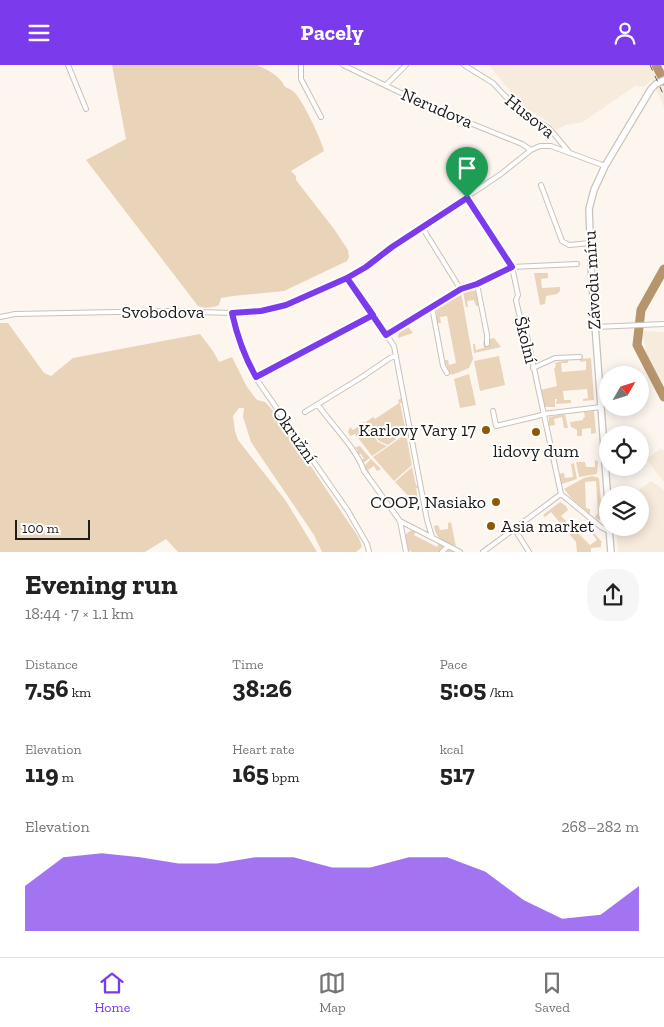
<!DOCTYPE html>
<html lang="en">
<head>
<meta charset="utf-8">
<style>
	body { margin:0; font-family:"Zilla Slab",serif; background:#f6f6f6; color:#222; height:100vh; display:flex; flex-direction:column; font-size:19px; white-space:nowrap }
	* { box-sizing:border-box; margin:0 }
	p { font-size:16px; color:#767676 }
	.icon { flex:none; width:28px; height:28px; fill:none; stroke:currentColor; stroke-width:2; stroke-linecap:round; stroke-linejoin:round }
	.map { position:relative; height:487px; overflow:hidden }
	.panel { display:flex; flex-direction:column; background:#fff; flex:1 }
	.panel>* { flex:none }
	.needle { width:32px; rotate:51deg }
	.fabs { position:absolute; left:599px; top:301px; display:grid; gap:10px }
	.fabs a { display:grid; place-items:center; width:50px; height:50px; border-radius:50%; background:#fff; box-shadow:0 2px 12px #0003; font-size:25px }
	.scale { position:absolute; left:15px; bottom:12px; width:75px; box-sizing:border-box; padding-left:5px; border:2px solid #1f1d1a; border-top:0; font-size:14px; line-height:18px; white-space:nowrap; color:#1f1d1a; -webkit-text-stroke:4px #fff; paint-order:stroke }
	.pin { position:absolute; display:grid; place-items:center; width:42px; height:42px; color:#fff; margin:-51px -21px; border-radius:50% 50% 50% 0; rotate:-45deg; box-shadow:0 0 5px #0007 }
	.pin .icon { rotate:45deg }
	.round { display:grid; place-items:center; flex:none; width:52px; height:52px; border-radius:20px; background:#f6f6f6 }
	.head { display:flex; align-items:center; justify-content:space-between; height:85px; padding:0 25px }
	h1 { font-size:28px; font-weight:800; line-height:38px }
	.metrics { display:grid; grid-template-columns:repeat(3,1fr); gap:8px; height:85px; padding:5px 25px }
	.metrics div { display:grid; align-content:center }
	.metrics b { font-size:25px; font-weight:800 }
	.metrics small { font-size:14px; font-weight:400 }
	.metrics p { font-size:14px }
	.chart { height:140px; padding:10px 25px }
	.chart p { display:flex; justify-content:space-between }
	.chart svg { width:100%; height:90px; margin-top:5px; fill:#7c3aed; opacity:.7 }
	header { display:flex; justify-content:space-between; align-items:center; height:65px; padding:0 25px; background:#7c3aed; color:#fff; font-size:22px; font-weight:800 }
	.menu { display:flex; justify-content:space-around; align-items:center; height:70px; border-top:1px solid #e0e0e0; background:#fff; font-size:14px; color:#767676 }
	.menu a { display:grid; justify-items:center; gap:2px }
	.menu .selected { color:#7c3aed }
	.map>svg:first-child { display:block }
	.built { fill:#f7ebdd }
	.green { fill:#e9d3b9 }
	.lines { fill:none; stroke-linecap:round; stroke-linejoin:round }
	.river { stroke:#b6956c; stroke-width:9 }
	.street-casing { stroke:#c8c2bb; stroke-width:6 }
	.secondary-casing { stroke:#c8c2bb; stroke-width:8 }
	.street { stroke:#fff; stroke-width:4 }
	.secondary { stroke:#fff; stroke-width:5.5 }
	.rail { stroke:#64605c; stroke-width:1; stroke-dasharray:6 6; stroke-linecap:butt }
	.route-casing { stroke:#fff; stroke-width:10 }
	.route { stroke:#7c3aed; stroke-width:6 }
	.poi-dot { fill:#8c5a04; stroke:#fff; stroke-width:2 }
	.labels { text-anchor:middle; stroke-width:4; stroke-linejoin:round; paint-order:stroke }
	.street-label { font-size:18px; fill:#1f1d1a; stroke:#fff }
	.poi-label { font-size:18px; fill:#1f1d1a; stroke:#fff; text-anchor:end }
</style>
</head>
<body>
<header><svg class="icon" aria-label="menu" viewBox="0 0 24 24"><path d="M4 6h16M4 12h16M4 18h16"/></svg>Pacely<svg class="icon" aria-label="person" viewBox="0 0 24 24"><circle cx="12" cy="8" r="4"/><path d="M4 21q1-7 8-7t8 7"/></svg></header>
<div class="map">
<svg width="664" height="487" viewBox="0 0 664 487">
	<rect width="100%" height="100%" fill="#fdf6ef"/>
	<path class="built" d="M 489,0 L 654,0 L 664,22 L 664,42 L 652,15 L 644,22 L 635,21 L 583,57 L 566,60 L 556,65 L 546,55 L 522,41 Z
		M 642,266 L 664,267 L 664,321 L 647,291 Z
		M 662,383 L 664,386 L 664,417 L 646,394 Z
		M 651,416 L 664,425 L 664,487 L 618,487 L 616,463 L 640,462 L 640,430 L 637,430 L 640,424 Z"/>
	<path class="green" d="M 112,0 L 257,0 C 268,5 280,11 285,22 C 288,23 290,24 293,26 C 302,33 321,74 324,86 L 291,106 L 296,111 L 296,115 L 299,119 L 334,164 L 348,185 L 349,192 L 347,196 L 284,226 L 233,231 L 221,233 L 219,240 C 212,243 205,244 198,241 L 86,95 L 126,74 Z
		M 534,208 L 548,208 L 548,213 L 541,214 L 542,223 L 560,222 L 560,226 L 557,229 L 546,231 L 545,239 L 540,240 Z
		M 470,224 L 477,227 L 480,241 L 476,241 L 474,235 L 467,236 L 468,242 L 466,242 L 463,227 Z
		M 461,227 L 473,294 L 469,303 L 452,310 L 450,308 L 444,295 L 448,295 L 449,300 L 456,298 L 447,251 L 440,252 L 441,258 L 437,258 L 436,242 Z
		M 0,258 L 8,258 L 44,308 L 51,311 L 73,293 L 200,269 L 213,286 L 219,297 L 232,292 L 247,322 L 257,335 L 265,337 L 275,348 L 359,473 L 362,482 L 356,487 L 322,487 L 314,470 L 251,377 L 243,352 L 244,343 L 239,343 L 233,351 L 235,366 L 238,375 L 286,436 L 317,487 L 178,487 L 166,474 L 145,487 L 0,487 Z
		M 406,259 L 413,268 L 398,273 L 399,264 Z
		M 494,273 L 501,282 L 474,288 L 473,279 L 475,279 L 476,285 L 484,283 L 483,277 L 486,277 L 488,281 L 490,274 Z
		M 499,291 L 505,320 L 480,326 L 474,296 Z
		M 591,293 L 594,335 L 583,336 L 583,334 L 588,333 L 587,324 L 563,326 L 564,335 L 571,335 L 571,338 L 556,339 L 557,334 L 555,334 L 555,342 L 544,342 L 541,325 L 557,321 L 554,303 L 555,303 L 556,299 L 554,298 L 568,295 L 568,298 L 561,298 L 562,307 L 586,305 L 586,296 L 580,297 L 580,294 Z
		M 469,309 L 476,340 L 460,343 L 454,314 Z
		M 402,333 L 404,338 L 400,338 L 405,362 L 409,365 L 397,373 L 393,370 L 396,374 L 388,380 L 379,376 L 366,357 L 373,352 L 375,354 L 399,338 L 398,335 Z
		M 594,346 L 596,368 L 591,369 L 591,363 L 582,364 L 582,371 L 577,371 L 577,365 L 571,362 L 570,357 L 583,355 L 583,353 L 585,352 L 584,347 Z
		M 565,349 L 568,363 L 564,363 L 562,352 L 554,354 L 555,360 L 549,361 L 549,352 Z
		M 364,357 L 378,377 L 387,381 L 372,391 L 355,369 L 350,371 L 348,367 L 350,362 L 353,365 Z
		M 406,369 L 412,400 L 394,416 L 373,392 Z
		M 360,381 L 370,393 L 363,398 L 361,394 L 364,394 L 361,389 L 356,389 L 354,386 L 358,386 L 355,382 Z
		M 371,394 L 381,404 L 377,406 L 374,401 L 368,405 L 371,410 L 369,411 L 364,401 Z
		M 595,395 L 598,396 L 597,409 L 579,412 L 576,397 L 585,397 L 586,402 L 595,402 Z
		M 574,398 L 577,414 L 562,419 L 560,417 L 558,409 L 564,408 L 565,413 L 573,412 L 571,399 Z
		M 412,402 L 416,420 L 420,422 L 421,424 L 416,423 L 419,442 L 395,417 Z
		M 592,411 L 599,413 L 602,448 L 599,456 L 595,452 L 598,448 L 596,416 L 585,417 L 586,443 L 590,444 L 590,449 L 572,434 L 564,424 L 584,413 Z
		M 560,437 L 566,441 L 568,445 L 561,451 L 590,480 L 597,475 L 593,470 L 594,468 L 602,477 L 601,478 L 601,482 L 591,483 L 591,487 L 604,487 L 577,487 L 576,477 L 551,447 L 545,452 L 543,450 Z
		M 451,457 L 456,482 C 444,476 436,475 434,461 L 438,460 L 440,465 L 448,464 L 448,458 Z
		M 413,465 L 416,466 L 414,470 L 437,482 L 439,478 L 456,487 L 412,487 L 408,485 L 404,472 L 408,467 Z"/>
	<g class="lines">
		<path class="river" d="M 656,0 L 664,16
			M 664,204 L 641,245 L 637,280 L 664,332"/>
		<defs>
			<path id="street" d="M 68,0 L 86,44
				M 301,0 L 301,14 L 321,52
				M 343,0 L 428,41 L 522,79 L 531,85
				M 464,0 L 493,18 L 517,44 L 549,63 L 569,87
				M 386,20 L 406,0
				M 541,120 L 562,176 L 569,180 L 590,178
				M 467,133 L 512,202 L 518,230 L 516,235 L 523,266 L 527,271 L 561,429
				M 422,162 L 461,225
				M 347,213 L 394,281 L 427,455 L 432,472
				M 477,219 L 487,270 L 487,279
				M 432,242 L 443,301 L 447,308
				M 232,248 C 237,271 244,291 255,312 L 348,446 L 367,479 L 369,487
				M 0,252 L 15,249 L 167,246 L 232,248 L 261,246 L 286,240 L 347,213 L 366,202 L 392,182 L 501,109 L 531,85 L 540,81 L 551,81 L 605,101
				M 595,262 L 664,259
				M 387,270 L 461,225 L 477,219 L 512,202 L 577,199
				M 533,303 L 555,293 L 580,292
				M 255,312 L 373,250
				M 318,340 C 332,360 356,383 364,406 L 400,456 L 460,487
				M 493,346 L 496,361 L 538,351 L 543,349 L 601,342
				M 305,347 L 362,312 L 390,293 L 396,291
				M 400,456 L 406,487
				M 514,463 L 529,487
				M 442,487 L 448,481
				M 483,487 L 561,429 L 601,462 L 609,466"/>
			<path id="secondary" d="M 608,438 L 592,218 L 589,144 L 594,125 L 605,101 L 651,24 L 656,19 L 664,15
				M 609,462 L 611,487"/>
		</defs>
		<use href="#street" class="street-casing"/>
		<use href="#secondary" class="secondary-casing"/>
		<use href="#street" class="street"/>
		<use href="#secondary" class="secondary"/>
		<path class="rail" d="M 650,0 L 664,31"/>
	</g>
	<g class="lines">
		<defs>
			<path id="route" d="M 467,133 L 392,182 L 366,202 L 347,213 L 373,250 L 256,312 C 244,291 237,271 232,248 L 261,246 L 286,240 L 347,213 L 386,270 L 461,224 L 477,219 L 512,202 L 467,133"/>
		</defs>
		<use href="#route" class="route-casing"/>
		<use href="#route" class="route"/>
	</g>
	<g class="poi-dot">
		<circle cx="486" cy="365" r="5"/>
		<circle cx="536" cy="367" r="5"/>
		<circle cx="496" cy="437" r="5"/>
		<circle cx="491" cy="461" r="5"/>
	</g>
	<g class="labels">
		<g class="street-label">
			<text transform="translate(437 43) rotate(23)" y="6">Nerudova</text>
			<text transform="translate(530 51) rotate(39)" y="6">Husova</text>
			<text transform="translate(592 215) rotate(-93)" y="6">Závodu míru</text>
			<text x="163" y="253">Svobodova</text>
			<text transform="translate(526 275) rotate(76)" y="6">Školní</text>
			<text transform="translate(295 370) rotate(55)" y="6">Okružní</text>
		</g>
		<g class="poi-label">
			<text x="476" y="371">Karlovy Vary 17</text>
			<text x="536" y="392" text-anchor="middle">lidovy dum</text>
			<text x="486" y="443">COOP, Nasiako</text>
			<text x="501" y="467" text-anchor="start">Asia market</text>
		</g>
	</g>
</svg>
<div class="fabs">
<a><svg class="needle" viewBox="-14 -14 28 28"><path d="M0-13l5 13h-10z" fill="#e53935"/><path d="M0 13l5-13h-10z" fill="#767676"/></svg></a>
<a><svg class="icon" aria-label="locate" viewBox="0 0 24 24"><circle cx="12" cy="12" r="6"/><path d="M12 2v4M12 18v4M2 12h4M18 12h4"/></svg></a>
<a><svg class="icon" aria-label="layers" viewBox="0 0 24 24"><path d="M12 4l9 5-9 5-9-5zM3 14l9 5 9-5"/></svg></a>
</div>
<div class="scale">100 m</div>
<div class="pin" style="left:467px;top:133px;background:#1e9e55"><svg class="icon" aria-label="arrive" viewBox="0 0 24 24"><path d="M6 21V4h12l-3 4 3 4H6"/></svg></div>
</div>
<section class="panel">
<div class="head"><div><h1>Evening run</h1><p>18:44 · 7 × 1.1 km</p></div><a class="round"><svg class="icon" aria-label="share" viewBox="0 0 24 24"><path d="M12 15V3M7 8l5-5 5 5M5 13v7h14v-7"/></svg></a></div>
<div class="metrics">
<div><p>Distance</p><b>7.56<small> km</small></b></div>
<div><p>Time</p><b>38:26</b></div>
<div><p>Pace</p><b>5:05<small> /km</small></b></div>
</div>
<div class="metrics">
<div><p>Elevation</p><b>119<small> m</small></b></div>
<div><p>Heart rate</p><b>165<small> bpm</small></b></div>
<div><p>kcal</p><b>517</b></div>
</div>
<div class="chart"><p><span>Elevation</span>268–282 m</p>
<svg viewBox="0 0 160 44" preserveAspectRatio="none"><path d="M0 44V22L10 8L20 6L30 8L40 11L50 11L60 8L70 8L80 13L90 13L100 8L110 8L120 15L130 29L140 38L150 36L160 22V44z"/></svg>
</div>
</section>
<nav class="menu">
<a class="selected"><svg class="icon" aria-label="home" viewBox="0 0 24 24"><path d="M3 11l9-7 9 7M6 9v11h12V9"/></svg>Home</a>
<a><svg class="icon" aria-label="map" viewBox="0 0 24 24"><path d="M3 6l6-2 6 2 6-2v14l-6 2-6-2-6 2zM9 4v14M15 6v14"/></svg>Map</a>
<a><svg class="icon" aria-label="saved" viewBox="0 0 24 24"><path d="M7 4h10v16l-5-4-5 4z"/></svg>Saved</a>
</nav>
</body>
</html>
